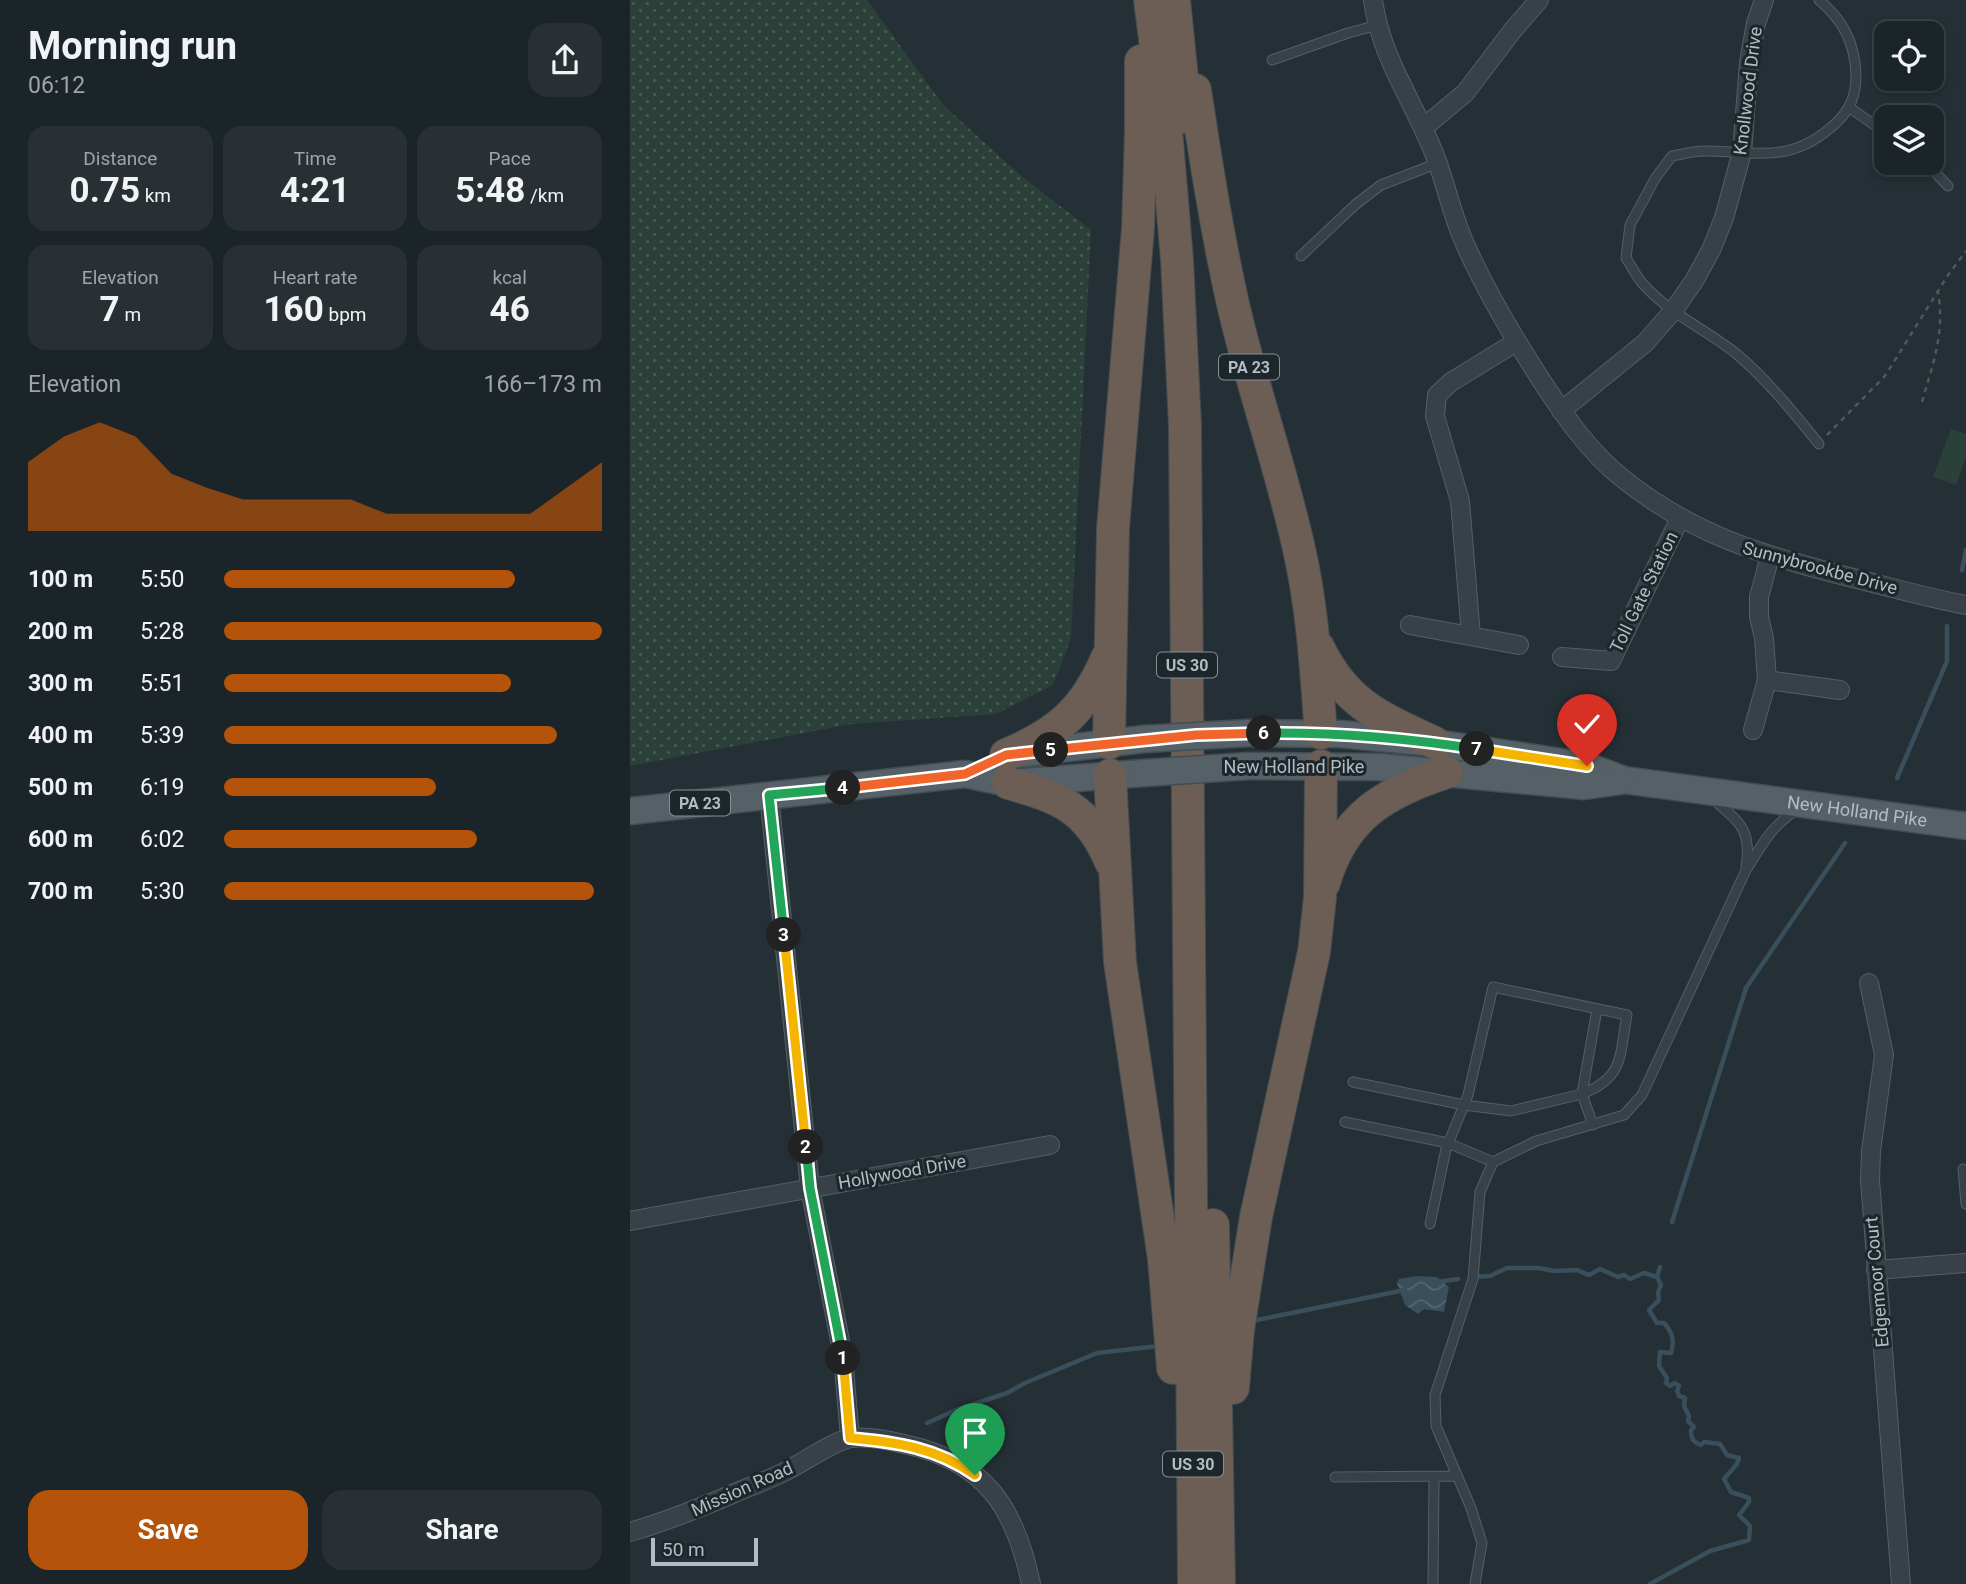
<!DOCTYPE html>
<html lang="en">
<head>
<meta charset="utf-8">
<style>
	body { margin:0; font-family:Roboto,sans-serif; background:#283034; color:#f1f3f6; height:100vh; display:flex; flex-direction:column; font-size:26px; white-space:nowrap }
	* { box-sizing:border-box; margin:0 }
	p { font-size:23px; color:#a0a4a8 }
	.icon { flex:none; width:38px; height:38px; fill:none; stroke:currentColor; stroke-width:2; stroke-linecap:round; stroke-linejoin:round }
	.map { position:relative; flex:1; overflow:hidden }
	.drawer { display:flex; flex-direction:column; background:#1b2428; width:630px }
	.drawer>* { flex:none }
	.fabs { position:absolute; left:1244px; top:21px; display:grid; gap:14px }
	.fabs a { display:grid; place-items:center; width:70px; height:70px; border-radius:14px; background:#1b2428; box-shadow:0 4px 10px #0003,0 0 0 2px #394145; font-size:35px }
	.scale { position:absolute; left:21px; bottom:18px; width:107px; box-sizing:border-box; padding-left:7px; border:4px solid #b2bcc3; border-top:0; font-size:19px; line-height:24px; white-space:nowrap; color:#b2bcc3; -webkit-text-stroke:5px #1c262b; paint-order:stroke }
	.pin { position:absolute; display:grid; place-items:center; width:60px; height:60px; color:#fff; margin:-72px -30px; border-radius:50% 50% 50% 0; rotate:-45deg; box-shadow:0 0 7px #0007 }
	.pin .icon { rotate:45deg }
	.km { position:absolute; width:35px; height:35px; margin:-18px; border-radius:50%; background:#222; color:#fff; font-size:19px; line-height:35px; text-align:center }
	.round { display:grid; place-items:center; flex:none; width:74px; height:74px; border-radius:21px; background:#283034 }
	.overview { display:flex; align-items:center; justify-content:space-between; height:119px; padding:0 28px }
	h1 { font-size:38px; font-weight:700; line-height:52px }
	.stats { display:grid; grid-template-columns:repeat(3,1fr); gap:10px; height:119px; padding:7px 28px }
	.stats div { display:grid; align-content:center; border-radius:18px; background:#283034; text-align:center }
	.stats b { font-size:35px; font-weight:700 }
	.stats small { font-size:19px; font-weight:400 }
	.stats p { font-size:19px }
	.chart { height:196px; padding:14px 28px }
	.chart p { display:flex; justify-content:space-between }
	.chart svg { width:100%; height:126px; margin-top:7px; fill:#b45309; opacity:.7 }
	.action { display:flex; gap:14px; margin-top:auto; padding:14px 28px }
	.action a { flex:1; height:80px; border-radius:21px; background:#b45309; color:#fff; font-size:28px; font-weight:700; line-height:80px; text-align:center }
	.action a+a { background:#283034; color:#f1f3f6 }
	ul { padding:0 28px; list-style:none; font-size:23px }
	li { display:grid; grid-template-columns:112px 84px 1fr; align-items:center; height:52px }
	li i { height:18px; border-radius:9px; background:#b45309 }
	main { display:flex; flex:1; min-height:0 }
	.map>svg:first-child { display:block }
	.grass { fill:url(#grass-dots) }
	.park { fill:#2c403a }
	.water { fill:url(#water-waves) }
	.lines { fill:none; stroke-linecap:round; stroke-linejoin:round }
	.stream { stroke:#394f5b; stroke-width:4.5 }
	.service-casing { stroke:#555f64; stroke-width:11 }
	.minor-casing { stroke:#555f64; stroke-width:20 }
	.primary-casing { stroke:#434d53; stroke-width:29 }
	.motorway-casing { stroke:#424c51; stroke-width:34 }
	.path { stroke:#4a5b59; stroke-width:2.5; stroke-dasharray:5 5; stroke-linecap:butt }
	.service { stroke:#374147; stroke-width:9 }
	.minor { stroke:#374147; stroke-width:18 }
	.primary { stroke:#556067; stroke-width:26 }
	.motorway { stroke:#6c5e55; stroke-width:32 }
	.primary-bridge-casing { stroke:#434d53; stroke-width:29; stroke-linecap:butt }
	.primary-bridge { stroke:#556067; stroke-width:26 }
	.split-1-casing { stroke:#fff; stroke-width:14 }
	.split-2-casing { stroke:#fff; stroke-width:14 }
	.split-3-casing { stroke:#fff; stroke-width:14 }
	.split-4-casing { stroke:#fff; stroke-width:14 }
	.split-5-casing { stroke:#fff; stroke-width:14 }
	.split-6-casing { stroke:#fff; stroke-width:14 }
	.split-7-casing { stroke:#fff; stroke-width:14 }
	.split-8-casing { stroke:#fff; stroke-width:14 }
	.split-1 { stroke:#f5b400; stroke-width:9 }
	.split-2 { stroke:#22a559; stroke-width:9 }
	.split-3 { stroke:#f5b400; stroke-width:9 }
	.split-4 { stroke:#22a559; stroke-width:9 }
	.split-5 { stroke:#f0652b; stroke-width:9 }
	.split-6 { stroke:#f0652b; stroke-width:9 }
	.split-7 { stroke:#22a559; stroke-width:9 }
	.split-8 { stroke:#f5b400; stroke-width:9 }
	.labels { text-anchor:middle; stroke-width:6; stroke-linejoin:round; paint-order:stroke }
	.shield { fill:#1c262b; stroke:#858f95; stroke-width:2 }
	.shield-label { font-size:16px; font-weight:bold; fill:#b2bcc3 }
	.street-label { font-size:18px; fill:#b2bcc3; stroke:#1c262b }
</style>
</head>
<body>
<main>
<section class="drawer">
<div class="overview"><div><h1>Morning run</h1><p>06:12</p></div><a class="round"><svg class="icon" aria-label="share" viewBox="0 0 24 24"><path d="M12 15V3M7 8l5-5 5 5M5 13v7h14v-7"/></svg></a></div>
<div class="stats">
<div><p>Distance</p><b>0.75<small> km</small></b></div>
<div><p>Time</p><b>4:21</b></div>
<div><p>Pace</p><b>5:48<small> /km</small></b></div>
</div>
<div class="stats">
<div><p>Elevation</p><b>7<small> m</small></b></div>
<div><p>Heart rate</p><b>160<small> bpm</small></b></div>
<div><p>kcal</p><b>46</b></div>
</div>
<div class="chart"><p><span>Elevation</span>166–173 m</p>
<svg viewBox="0 0 160 44" preserveAspectRatio="none"><path d="M0 44V20L10 11L20 6L30 11L40 24L50 29L60 33L70 33L80 33L90 33L100 38L110 38L120 38L130 38L140 38L150 29L160 20V44z"/></svg>
</div>
<ul>
<li><b>100 m</b>5:50<i style="width:77%"></i></li>
<li><b>200 m</b>5:28<i style="width:100%"></i></li>
<li><b>300 m</b>5:51<i style="width:76%"></i></li>
<li><b>400 m</b>5:39<i style="width:88%"></i></li>
<li><b>500 m</b>6:19<i style="width:56%"></i></li>
<li><b>600 m</b>6:02<i style="width:67%"></i></li>
<li><b>700 m</b>5:30<i style="width:98%"></i></li>
</ul>
<div class="action"><a>Save</a><a>Share</a></div>
</section>
<div class="map">
<svg width="1336" height="1584" viewBox="0 0 1336 1584">
	<defs>
		<pattern id="grass-dots" width="8" height="8" patternUnits="userSpaceOnUse" patternTransform="scale(1.75)"><rect width="8" height="8" fill="#2c403a"/><path d="M2 2h.1M6 6h.1" fill="none" stroke="#485a55" stroke-width="1.8" stroke-linecap="round"/></pattern>
		<pattern id="water-waves" width="16" height="10" patternUnits="userSpaceOnUse" patternTransform="scale(1.75)"><rect width="16" height="10" fill="#394f5b"/><path d="M0 5q4-4 8 0t8 0" fill="none" stroke="#536671"/></pattern>
	</defs>
	<rect width="100%" height="100%" fill="#243036"/>
	<path class="grass" d="M 0,0 L 237,0 L 313,105 L 389,174 L 461,230 L 441,638 L 423,685 L 366,714 L 221,724 L 0,766 Z"/>
	<path class="park" d="M 1321,429 L 1336,434 L 1336,457 L 1326,485 L 1303,477 Z"/>
	<path class="water" d="M 787,1276 L 807,1277 L 819,1287 L 814,1312 L 794,1309 L 788,1314 L 775,1305 L 767,1283 L 769,1279 Z"/>
	<g class="lines">
		<path class="stream" d="M 1332,570 L 1336,550
			M 1267,778 L 1317,661 L 1317,626
			M 1042,1222 L 1116,988 L 1215,843
			M 844,1277 L 860,1276 L 877,1268 L 909,1268 L 924,1271 L 947,1270 L 959,1275 L 970,1269 L 988,1277 L 994,1275 L 1000,1279 L 1014,1273 L 1027,1277
			M 807,1282 L 828,1279
			M 622,1321 L 775,1290
			M 297,1423 L 326,1410 L 377,1393 L 395,1383 L 467,1353 L 529,1346
			M 1020,1584 L 1080,1551 L 1119,1540 L 1120,1526 L 1109,1515 L 1119,1502 L 1119,1498 L 1101,1492 L 1094,1479 L 1107,1464 L 1109,1458 L 1097,1455 L 1090,1444 L 1074,1442 L 1071,1445 C 1063,1442 1061,1439 1061,1430 L 1064,1427 L 1058,1421 L 1059,1416 L 1054,1406 L 1055,1398 L 1049,1396 L 1047,1391 L 1049,1386 L 1045,1383 L 1040,1386 L 1036,1383 L 1037,1378 L 1029,1366 L 1030,1352 L 1041,1353 C 1045,1340 1042,1332 1034,1323 L 1027,1323 L 1019,1310 L 1029,1300 L 1028,1293 L 1031,1285 L 1027,1277 L 1030,1267"/>
		<defs>
			<path id="service" d="M 642,60 L 718,33 L 748,25
				M 1220,108 L 1256,133
				M 1296,163 L 1318,186
				M 671,256 L 726,204 L 751,185 L 808,163
				M 1189,444 C 1164,413 1139,382 1109,356 C 1079,331 1041,315 1014,285 C 1007,278 1002,267 996,258 L 1000,225 L 1026,177 L 1042,156 C 1053,154 1064,151 1074,151 C 1129,151 1161,165 1206,123 C 1221,109 1226,94 1226,75 C 1225,43 1213,20 1189,0
				M 1083,799 C 1109,822 1122,829 1116,866
				M 723,1082 L 834,1105 L 881,1111 L 952,1094 L 967,1009
				M 715,1122 L 818,1143 L 863,1162
				M 1333,1169 L 1336,1204
				M 800,1224 L 816,1149 L 838,1095 L 863,987 L 997,1015 C 989,1056 995,1077 952,1094 L 963,1125
				M 705,1477 L 827,1476
				M 803,1584 L 804,1478
				M 845,1584 L 852,1543 L 841,1508 L 806,1426 L 805,1395 L 843,1279 L 850,1192 L 863,1162 L 906,1141 L 994,1115 L 1012,1095 L 1116,870 C 1134,842 1139,829 1167,809"/>
			<path id="minor" d="M 743,0 C 751,60 787,106 807,161 C 816,186 822,213 832,237 C 853,287 882,335 911,380 C 934,415 959,452 992,478 C 1064,536 1135,556 1223,578 C 1260,587 1298,598 1336,605
				M 793,128 L 835,93 L 883,30 L 909,0
				M 931,411 L 1015,343 L 1043,311 L 1064,281 L 1081,250 L 1094,218 L 1112,152 L 1119,62 L 1126,23 L 1134,0
				M 780,625 L 889,645
				M 841,636 L 830,501 L 805,416 L 807,395 L 821,382 L 886,342
				M 932,657 L 981,661 L 1050,518
				M 1137,680 L 1210,690
				M 1123,730 L 1137,680 L 1134,638 L 1129,617 L 1129,597 L 1140,556
				M 139,795 L 180,1188 L 213,1356 L 220,1438
				M 1239,983 L 1254,1055 L 1241,1151 L 1240,1180 L 1271,1584
				M 0,1221 L 420,1145
				M 1246,1270 L 1336,1263
				M 0,1532 C 35,1522 67,1509 100,1495 C 118,1487 137,1481 154,1472 C 171,1464 205,1440 221,1438 C 237,1436 258,1440 274,1444 C 355,1461 385,1507 401,1584"/>
			<g id="primary">
				<path id="s1" d="M 618,733 L 710,734 L 805,743 L 957,766 L 994,780 L 1336,826"/>
				<path d="M 387,754 L 514,739"/>
				<path d="M 619,766 L 749,767 L 954,786 L 990,781"/>
				<path d="M 0,811 L 335,774 L 378,783 L 514,773"/>
			</g>
			<path id="motorway" d="M 520,0 L 535,117 L 547,260 L 555,426 L 564,1584
				M 544,0 L 556,117
				M 565,90 C 576,162 587,233 603,304 C 622,387 651,467 669,549 C 683,610 686,672 691,733
				M 688,647 C 716,705 750,717 805,743
				M 479,743 L 483,528 L 508,228 L 511,131 L 511,61
				M 376,755 C 428,733 454,711 477,658
				M 480,775 L 490,962 L 534,1259 L 543,1368
				M 378,783 C 431,798 458,808 481,862
				M 694,883 C 713,816 756,792 817,772
				M 583,1225 L 589,1584
				M 603,1388 L 608,1330 L 626,1217 L 684,952 L 690,898 L 691,766"/>
		</defs>
		<use href="#service" class="service-casing"/>
		<use href="#minor" class="minor-casing"/>
		<use href="#primary" class="primary-casing"/>
		<use href="#motorway" class="motorway-casing"/>
		<path class="path" d="M 1292,402 C 1303,363 1315,333 1308,292
			M 1197,435 L 1255,376 L 1318,275 L 1336,251"/>
		<use href="#service" class="service"/>
		<use href="#minor" class="minor"/>
		<use href="#primary" class="primary"/>
		<use href="#motorway" class="motorway"/>
		<defs>
			<path id="primary-bridge" d="M 514,739 L 618,733
				M 514,773 L 619,766"/>
		</defs>
		<use href="#primary-bridge" class="primary-bridge-casing"/>
		<use href="#primary-bridge" class="primary-bridge"/>
	</g>
	<g class="lines">
		<defs>
			<path id="split-1" d="M 213,1358 L 220,1438 C 266,1442 307,1448 345,1475"/>
			<path id="split-2" d="M 176,1147 L 180,1188 L 213,1358"/>
			<path id="split-3" d="M 154,935 L 176,1147"/>
			<path id="split-4" d="M 154,935 L 139,795 L 213,788"/>
			<path id="split-5" d="M 213,788 L 335,774 L 376,755 L 421,750"/>
			<path id="split-6" d="M 421,750 L 566,735 L 634,733"/>
			<path id="split-7" d="M 634,733 C 706,732 776,738 847,749"/>
			<path id="split-8" d="M 847,749 L 957,766"/>
		</defs>
		<use href="#split-1" class="split-1-casing"/>
		<use href="#split-2" class="split-2-casing"/>
		<use href="#split-3" class="split-3-casing"/>
		<use href="#split-4" class="split-4-casing"/>
		<use href="#split-5" class="split-5-casing"/>
		<use href="#split-6" class="split-6-casing"/>
		<use href="#split-7" class="split-7-casing"/>
		<use href="#split-8" class="split-8-casing"/>
		<use href="#split-1" class="split-1"/>
		<use href="#split-2" class="split-2"/>
		<use href="#split-3" class="split-3"/>
		<use href="#split-4" class="split-4"/>
		<use href="#split-5" class="split-5"/>
		<use href="#split-6" class="split-6"/>
		<use href="#split-7" class="split-7"/>
		<use href="#split-8" class="split-8"/>
	</g>
	<g class="labels">
		<g class="shield">
			<rect x="589" y="354.5" width="60" height="25" rx="5"/>
			<rect x="527" y="652.5" width="60" height="25" rx="5"/>
			<rect x="40" y="790.5" width="60" height="25" rx="5"/>
			<rect x="533" y="1451.5" width="60" height="25" rx="5"/>
		</g>
		<g class="shield-label">
			<text x="619" y="373">PA 23</text>
			<text x="557" y="671">US 30</text>
			<text x="70" y="809">PA 23</text>
			<text x="563" y="1470">US 30</text>
		</g>
		<g class="street-label">
			<text transform="translate(1118 91) rotate(-83)" y="6">Knollwood Drive</text>
			<text transform="translate(1190 568) rotate(15)" y="6">Sunnybrookbe Drive</text>
			<text transform="translate(1014 592) rotate(-64)" y="6">Toll Gate Station</text>
			<text x="664" y="773">New Holland Pike</text>
			<text dy="6" stroke="none"><textPath href="#s1" startOffset="616">New Holland Pike</textPath></text>
			<text transform="translate(272 1172) rotate(-10)" y="6">Hollywood Drive</text>
			<text transform="translate(1247 1282) rotate(-95)" y="6">Edgemoor Court</text>
			<text transform="translate(112 1489) rotate(-24)" y="6">Mission Road</text>
		</g>
	</g>
</svg>
<div class="fabs">
<a><svg class="icon" aria-label="locate" viewBox="0 0 24 24"><circle cx="12" cy="12" r="6"/><path d="M12 2v4M12 18v4M2 12h4M18 12h4"/></svg></a>
<a><svg class="icon" aria-label="layers" viewBox="0 0 24 24"><path d="M12 4l9 5-9 5-9-5zM3 14l9 5 9-5"/></svg></a>
</div>
<div class="scale">50 m</div>
<div class="pin" style="left:345px;top:1475px;background:#1e9e55"><svg class="icon" aria-label="arrive" viewBox="0 0 24 24"><path d="M6 21V4h12l-3 4 3 4H6"/></svg></div>
<div class="pin" style="left:957px;top:766px;background:#d93025"><svg class="icon" aria-label="check" viewBox="0 0 24 24"><path d="M5 12l5 5 9-10"/></svg></div>
<b class="km" style="left:213px;top:1358px">1</b>
<b class="km" style="left:176px;top:1147px">2</b>
<b class="km" style="left:154px;top:935px">3</b>
<b class="km" style="left:213px;top:788px">4</b>
<b class="km" style="left:421px;top:750px">5</b>
<b class="km" style="left:634px;top:733px">6</b>
<b class="km" style="left:847px;top:749px">7</b>
</div>
</main>
</body>
</html>
